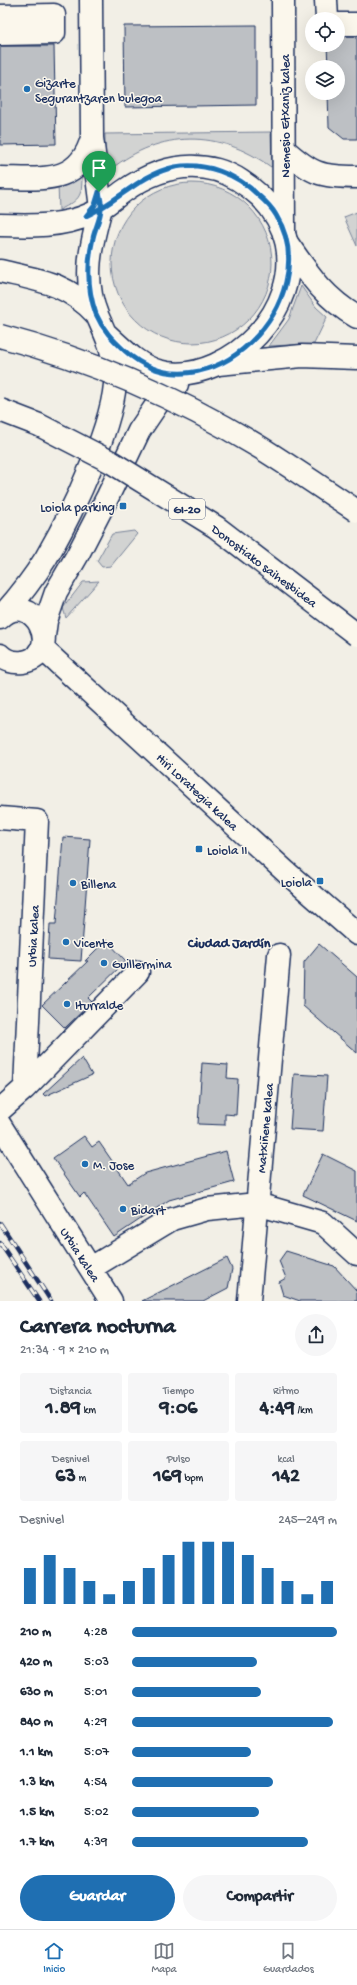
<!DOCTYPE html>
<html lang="es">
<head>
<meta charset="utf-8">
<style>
	body { margin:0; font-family:"Gochi Hand",sans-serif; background:#f6f6f7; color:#1f2937; height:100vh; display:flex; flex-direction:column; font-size:15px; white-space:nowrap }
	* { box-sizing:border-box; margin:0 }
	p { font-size:13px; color:#747a83 }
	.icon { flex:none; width:22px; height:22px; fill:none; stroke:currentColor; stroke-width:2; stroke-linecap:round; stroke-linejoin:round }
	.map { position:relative; height:1301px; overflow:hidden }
	.sheet { display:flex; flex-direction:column; background:#fff; flex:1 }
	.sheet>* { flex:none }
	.tools { position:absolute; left:305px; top:12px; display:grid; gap:8px }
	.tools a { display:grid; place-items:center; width:40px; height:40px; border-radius:50%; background:#fff; box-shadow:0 4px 16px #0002; font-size:20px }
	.pin { position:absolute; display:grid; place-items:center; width:34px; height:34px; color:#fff; margin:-41px -17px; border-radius:50% 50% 50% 0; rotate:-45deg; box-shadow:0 0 4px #0007 }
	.pin .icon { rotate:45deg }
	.round { display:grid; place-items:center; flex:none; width:42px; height:42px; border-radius:21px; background:#f6f6f7 }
	.summary { display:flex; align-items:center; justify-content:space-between; height:68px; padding:0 20px }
	h1 { font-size:22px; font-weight:800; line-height:30px }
	.figures { display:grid; grid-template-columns:repeat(3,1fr); gap:6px; height:68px; padding:4px 20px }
	.figures div { display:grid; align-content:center; border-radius:4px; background:#f6f6f7; text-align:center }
	.figures b { font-size:20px; font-weight:800 }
	.figures small { font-size:11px; font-weight:400 }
	.figures p { font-size:11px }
	.chart { height:112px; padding:8px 20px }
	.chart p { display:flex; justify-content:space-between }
	.chart svg { width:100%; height:72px; margin-top:4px; stroke:#1f6fb2; stroke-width:6 }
	.button { display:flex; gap:8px; margin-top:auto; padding:8px 20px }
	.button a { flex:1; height:46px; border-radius:24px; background:#1f6fb2; color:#fff; font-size:16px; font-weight:800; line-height:46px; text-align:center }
	.button a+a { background:#f6f6f7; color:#1f2937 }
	ul { padding:0 20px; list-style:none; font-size:13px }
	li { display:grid; grid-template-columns:64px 48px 1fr; align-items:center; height:30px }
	li i { height:10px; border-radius:5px; background:#1f6fb2 }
	.tabs { display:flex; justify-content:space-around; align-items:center; height:56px; border-top:1px solid #e0e1e3; background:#fff; font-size:11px; color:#747a83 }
	.tabs a { display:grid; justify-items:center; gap:2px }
	.tabs .selected { color:#1f6fb2 }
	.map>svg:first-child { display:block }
	.green { fill:#d2d3d2; stroke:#768198 }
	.building { fill:#bdc0c4; stroke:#1b2f5e }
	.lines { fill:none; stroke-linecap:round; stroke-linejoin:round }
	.minor-casing { stroke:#1b2f5e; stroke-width:25 }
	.major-casing { stroke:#1b2f5e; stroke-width:25 }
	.minor { stroke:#fbf7ec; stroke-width:22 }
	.major { stroke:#fbf7ec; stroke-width:22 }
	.rail-casing { stroke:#1b2f5e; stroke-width:4.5 }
	.rail { stroke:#fbf7ec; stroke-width:3; stroke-dasharray:9; stroke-linecap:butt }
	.highway-bridge-casing { stroke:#1b2f5e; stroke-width:25; stroke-linecap:butt }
	.highway-bridge { stroke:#fbf7ec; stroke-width:22 }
	.route-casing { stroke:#fff; stroke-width:8 }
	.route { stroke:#1f6fb2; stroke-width:5 }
	.poi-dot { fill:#1f6fb2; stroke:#fbf7ec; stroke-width:1.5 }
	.labels { text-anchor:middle; stroke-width:3; stroke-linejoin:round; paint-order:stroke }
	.shield { fill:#fbf7ec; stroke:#5e6b89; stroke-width:1 }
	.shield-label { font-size:12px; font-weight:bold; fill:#1b2f5e }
	.poi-label { font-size:13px; fill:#1b2f5e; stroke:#fbf7ec; text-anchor:start }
	.street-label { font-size:13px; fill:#1b2f5e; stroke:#fbf7ec }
	.neighbourhood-label { font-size:14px; font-weight:bold; fill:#1b2f5e; stroke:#fbf7ec }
</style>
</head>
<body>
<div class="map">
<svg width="357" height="1301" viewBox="0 0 357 1301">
	<rect width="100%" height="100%" fill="#f2efe6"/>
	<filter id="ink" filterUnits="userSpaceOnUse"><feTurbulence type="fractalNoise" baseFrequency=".025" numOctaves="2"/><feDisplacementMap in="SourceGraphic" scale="8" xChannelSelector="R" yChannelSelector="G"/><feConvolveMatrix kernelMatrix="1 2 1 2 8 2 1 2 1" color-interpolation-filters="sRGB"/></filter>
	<g filter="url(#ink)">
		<path class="green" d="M 271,132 L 272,166 L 271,167 C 218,129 161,130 111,169 L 107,169 L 105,165 L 105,134 Z
			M 82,171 C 82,196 82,199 59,210 L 58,185 Z
			M112 263a80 80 0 1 1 160 0a80 80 0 1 1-160 0Z
			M 357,212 L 357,246 L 344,217 Z
			M 301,286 L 316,307 L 327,317 L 314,344 L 269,346 L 289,319 Z
			M 134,531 L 137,534 L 111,566 L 102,567 L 97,561 L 112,534 Z
			M 99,581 L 66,618 L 63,608 L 83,582 Z"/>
		<path class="building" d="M 256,25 L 256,105 L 125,107 L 124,26 Z
			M 338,36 L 357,36 L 357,139 L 344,139 L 329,127 L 328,93 L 338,93 L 338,67 L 328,67 L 327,45 L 338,45 Z
			M 0,46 L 54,46 L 56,144 L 0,145 Z
			M 63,837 L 90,839 L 81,961 L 48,959 L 50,924 L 56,924 Z
			M 106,940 L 126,961 L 88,998 L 92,1002 L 65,1028 L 42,1005 L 88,961 L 85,961 Z
			M 319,944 L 357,977 L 357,1053 L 303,1006 L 304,962 Z
			M 82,1058 L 92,1075 L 45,1096 L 43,1094 Z
			M 202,1063 L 228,1065 L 227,1078 L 238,1079 L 236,1115 L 225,1114 L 225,1125 L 198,1124 Z
			M 294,1074 L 327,1076 L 323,1131 L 290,1129 Z
			M 84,1136 L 92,1147 L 99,1142 L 128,1184 L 145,1173 L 226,1151 L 234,1182 L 169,1200 L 114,1237 L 84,1193 L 80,1197 L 53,1158 Z
			M 323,1154 L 357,1171 L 357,1221 L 303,1195 Z
			M 286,1251 L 334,1266 L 357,1291 L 357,1301 L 300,1301 L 283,1295 L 279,1282 L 286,1278 L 279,1261 Z
			M 227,1258 L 232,1269 L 228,1288 L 203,1301 L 142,1301 Z"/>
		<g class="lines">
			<defs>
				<path id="minor" d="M 91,0 L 92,138 L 101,208
					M 283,0 L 284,233
					M 326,0 L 327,19
					M 0,16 L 54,15 L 54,33 L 0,34
					M 338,24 L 357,24
					M 285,150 C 312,174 321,177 357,177
					M 0,178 C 40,178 79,186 92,138
					M 287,243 C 308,273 324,298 357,317
					M 218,364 L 302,356 L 357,358
					M 39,652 L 44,650 L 286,872 L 357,934
					M 0,818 L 37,821 L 25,1088 L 0,1110
					M 25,1088 L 138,972
					M 0,1125 L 111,1301
					M 91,1268 L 172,1219 L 207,1209 L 257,1204 L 323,1223 L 357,1254
					M 249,1301 L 279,955"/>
				<path id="major" d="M 0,225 C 31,226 62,227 91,214 C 103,208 113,199 124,191 C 152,171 183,161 217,170 C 235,175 248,185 261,197 C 317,254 280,336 215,365 C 197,373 178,377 158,371 C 137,365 122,348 106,334
					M 0,271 C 39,280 67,283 96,314
					M 2,616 C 18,598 33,579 46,558 C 70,517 120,415 115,369 C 113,349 105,333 97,315 C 82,279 91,244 101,208
					M 0,618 C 32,586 67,654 23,662 C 14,663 6,661 0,655
					M 44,636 L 46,621 L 56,592 L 77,556 L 108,496 L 139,431 L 162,397 L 177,384"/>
			</defs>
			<use href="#minor" class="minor-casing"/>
			<use href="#major" class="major-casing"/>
			<use href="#minor" class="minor"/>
			<use href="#major" class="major"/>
			<defs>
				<path id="rail" d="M 0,1223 L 51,1301
					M 0,1243 L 39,1301"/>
			</defs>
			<use href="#rail" class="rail-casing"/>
			<use href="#rail" class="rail"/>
			<defs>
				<path id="highway-bridge" d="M 0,336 C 91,360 180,399 261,448 C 293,468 325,490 357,511
					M 0,410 L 39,425 L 111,462 L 216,527 L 357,635"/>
			</defs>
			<use href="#highway-bridge" class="highway-bridge-casing"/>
			<use href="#highway-bridge" class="highway-bridge"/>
		</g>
	</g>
	<g class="lines" filter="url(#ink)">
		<defs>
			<path id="route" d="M 99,192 C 100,197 102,203 101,208 C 101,218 95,228 93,238 C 87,263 87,289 96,314 C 103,330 112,339 125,351 C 207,424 328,300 276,215 C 272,208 265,201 258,195 C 237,174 205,162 175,167 C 140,174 118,202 86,216 L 95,205 L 99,192"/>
		</defs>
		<use href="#route" class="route-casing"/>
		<use href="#route" class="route"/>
	</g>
	<g class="poi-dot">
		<circle cx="27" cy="89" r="4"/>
		<rect x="119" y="502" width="8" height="8" rx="2"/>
		<rect x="195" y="845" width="8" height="8" rx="2"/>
		<rect x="316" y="877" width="8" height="8" rx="2"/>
		<circle cx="73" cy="883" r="4"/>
		<circle cx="66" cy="942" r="4"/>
		<circle cx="104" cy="963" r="4"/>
		<circle cx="67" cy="1004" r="4"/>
		<circle cx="85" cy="1164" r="4"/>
		<circle cx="123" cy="1209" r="4"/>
	</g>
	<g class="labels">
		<rect class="shield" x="169" y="499" width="36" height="20" rx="3"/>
		<g class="shield-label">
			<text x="187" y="513">GI-20</text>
		</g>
		<g class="poi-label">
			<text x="35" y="87">Gizarte<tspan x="35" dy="15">Segurantzaren bulegoa</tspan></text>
			<text x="115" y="511" text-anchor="end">Loiola parking</text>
			<text x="207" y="854">Loiola II</text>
			<text x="312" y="886" text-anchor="end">Loiola</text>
			<text x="81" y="888">Billena</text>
			<text x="74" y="947">Vicente</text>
			<text x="112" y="968">Guillermina</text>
			<text x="75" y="1009">Iturralde</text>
			<text x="93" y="1169">M. Jose</text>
			<text x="131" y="1214">Bidart</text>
		</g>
		<g class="street-label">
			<text transform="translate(284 116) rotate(-90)" y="5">Nemesio Etxaniz kalea</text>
			<text transform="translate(265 565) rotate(37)" y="5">Donostiako saihesbidea</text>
			<text transform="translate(198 791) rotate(43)" y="5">Hiri Lorategia kalea</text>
			<text transform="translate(32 936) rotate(-87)" y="5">Urbia kalea</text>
			<text transform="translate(264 1128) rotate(-85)" y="5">Matxiñene kalea</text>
			<text transform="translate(81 1254) rotate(57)" y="5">Urbia kalea</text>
		</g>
		<g class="neighbourhood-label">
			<text x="229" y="947">Ciudad Jardín</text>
		</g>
	</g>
</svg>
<div class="tools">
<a><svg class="icon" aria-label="locate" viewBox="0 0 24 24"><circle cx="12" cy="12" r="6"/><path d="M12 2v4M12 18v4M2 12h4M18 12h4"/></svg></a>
<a><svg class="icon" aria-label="layers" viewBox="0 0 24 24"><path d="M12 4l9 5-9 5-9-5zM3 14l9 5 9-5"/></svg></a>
</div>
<div class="pin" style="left:99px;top:192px;background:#1e9e55"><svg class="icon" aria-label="arrive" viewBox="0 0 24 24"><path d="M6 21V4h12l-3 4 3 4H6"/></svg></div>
</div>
<section class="sheet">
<div class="summary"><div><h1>Carrera nocturna</h1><p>21:34 · 9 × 210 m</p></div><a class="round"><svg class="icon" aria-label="share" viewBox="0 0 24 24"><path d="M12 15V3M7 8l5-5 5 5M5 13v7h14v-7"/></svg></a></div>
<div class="figures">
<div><p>Distancia</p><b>1.89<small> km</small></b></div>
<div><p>Tiempo</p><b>9:06</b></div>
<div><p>Ritmo</p><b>4:49<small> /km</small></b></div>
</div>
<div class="figures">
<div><p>Desnivel</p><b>63<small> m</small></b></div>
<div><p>Pulso</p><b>169<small> bpm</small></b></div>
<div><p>kcal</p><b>142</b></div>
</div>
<div class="chart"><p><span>Desnivel</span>245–249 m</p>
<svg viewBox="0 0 160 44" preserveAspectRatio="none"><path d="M5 44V22M15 44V14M25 44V22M35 44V30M45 44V38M55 44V30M65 44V22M75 44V14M85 44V6M95 44V6M105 44V6M115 44V14M125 44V22M135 44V30M145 44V38M155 44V30"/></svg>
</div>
<ul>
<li><b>210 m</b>4:28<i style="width:100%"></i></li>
<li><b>420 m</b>5:03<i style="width:61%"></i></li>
<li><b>630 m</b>5:01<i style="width:63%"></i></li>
<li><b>840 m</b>4:29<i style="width:98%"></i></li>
<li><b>1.1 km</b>5:07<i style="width:58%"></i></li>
<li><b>1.3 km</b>4:54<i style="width:69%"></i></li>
<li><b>1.5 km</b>5:02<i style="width:62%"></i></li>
<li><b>1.7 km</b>4:39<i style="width:86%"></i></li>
</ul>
<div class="button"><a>Guardar</a><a>Compartir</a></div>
</section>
<nav class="tabs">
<a class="selected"><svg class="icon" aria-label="home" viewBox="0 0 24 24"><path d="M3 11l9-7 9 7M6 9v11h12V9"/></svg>Inicio</a>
<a><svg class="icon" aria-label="map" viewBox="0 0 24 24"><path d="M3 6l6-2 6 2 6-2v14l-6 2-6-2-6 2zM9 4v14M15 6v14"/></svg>Mapa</a>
<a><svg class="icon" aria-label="saved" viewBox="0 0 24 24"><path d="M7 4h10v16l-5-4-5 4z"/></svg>Guardados</a>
</nav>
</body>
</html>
